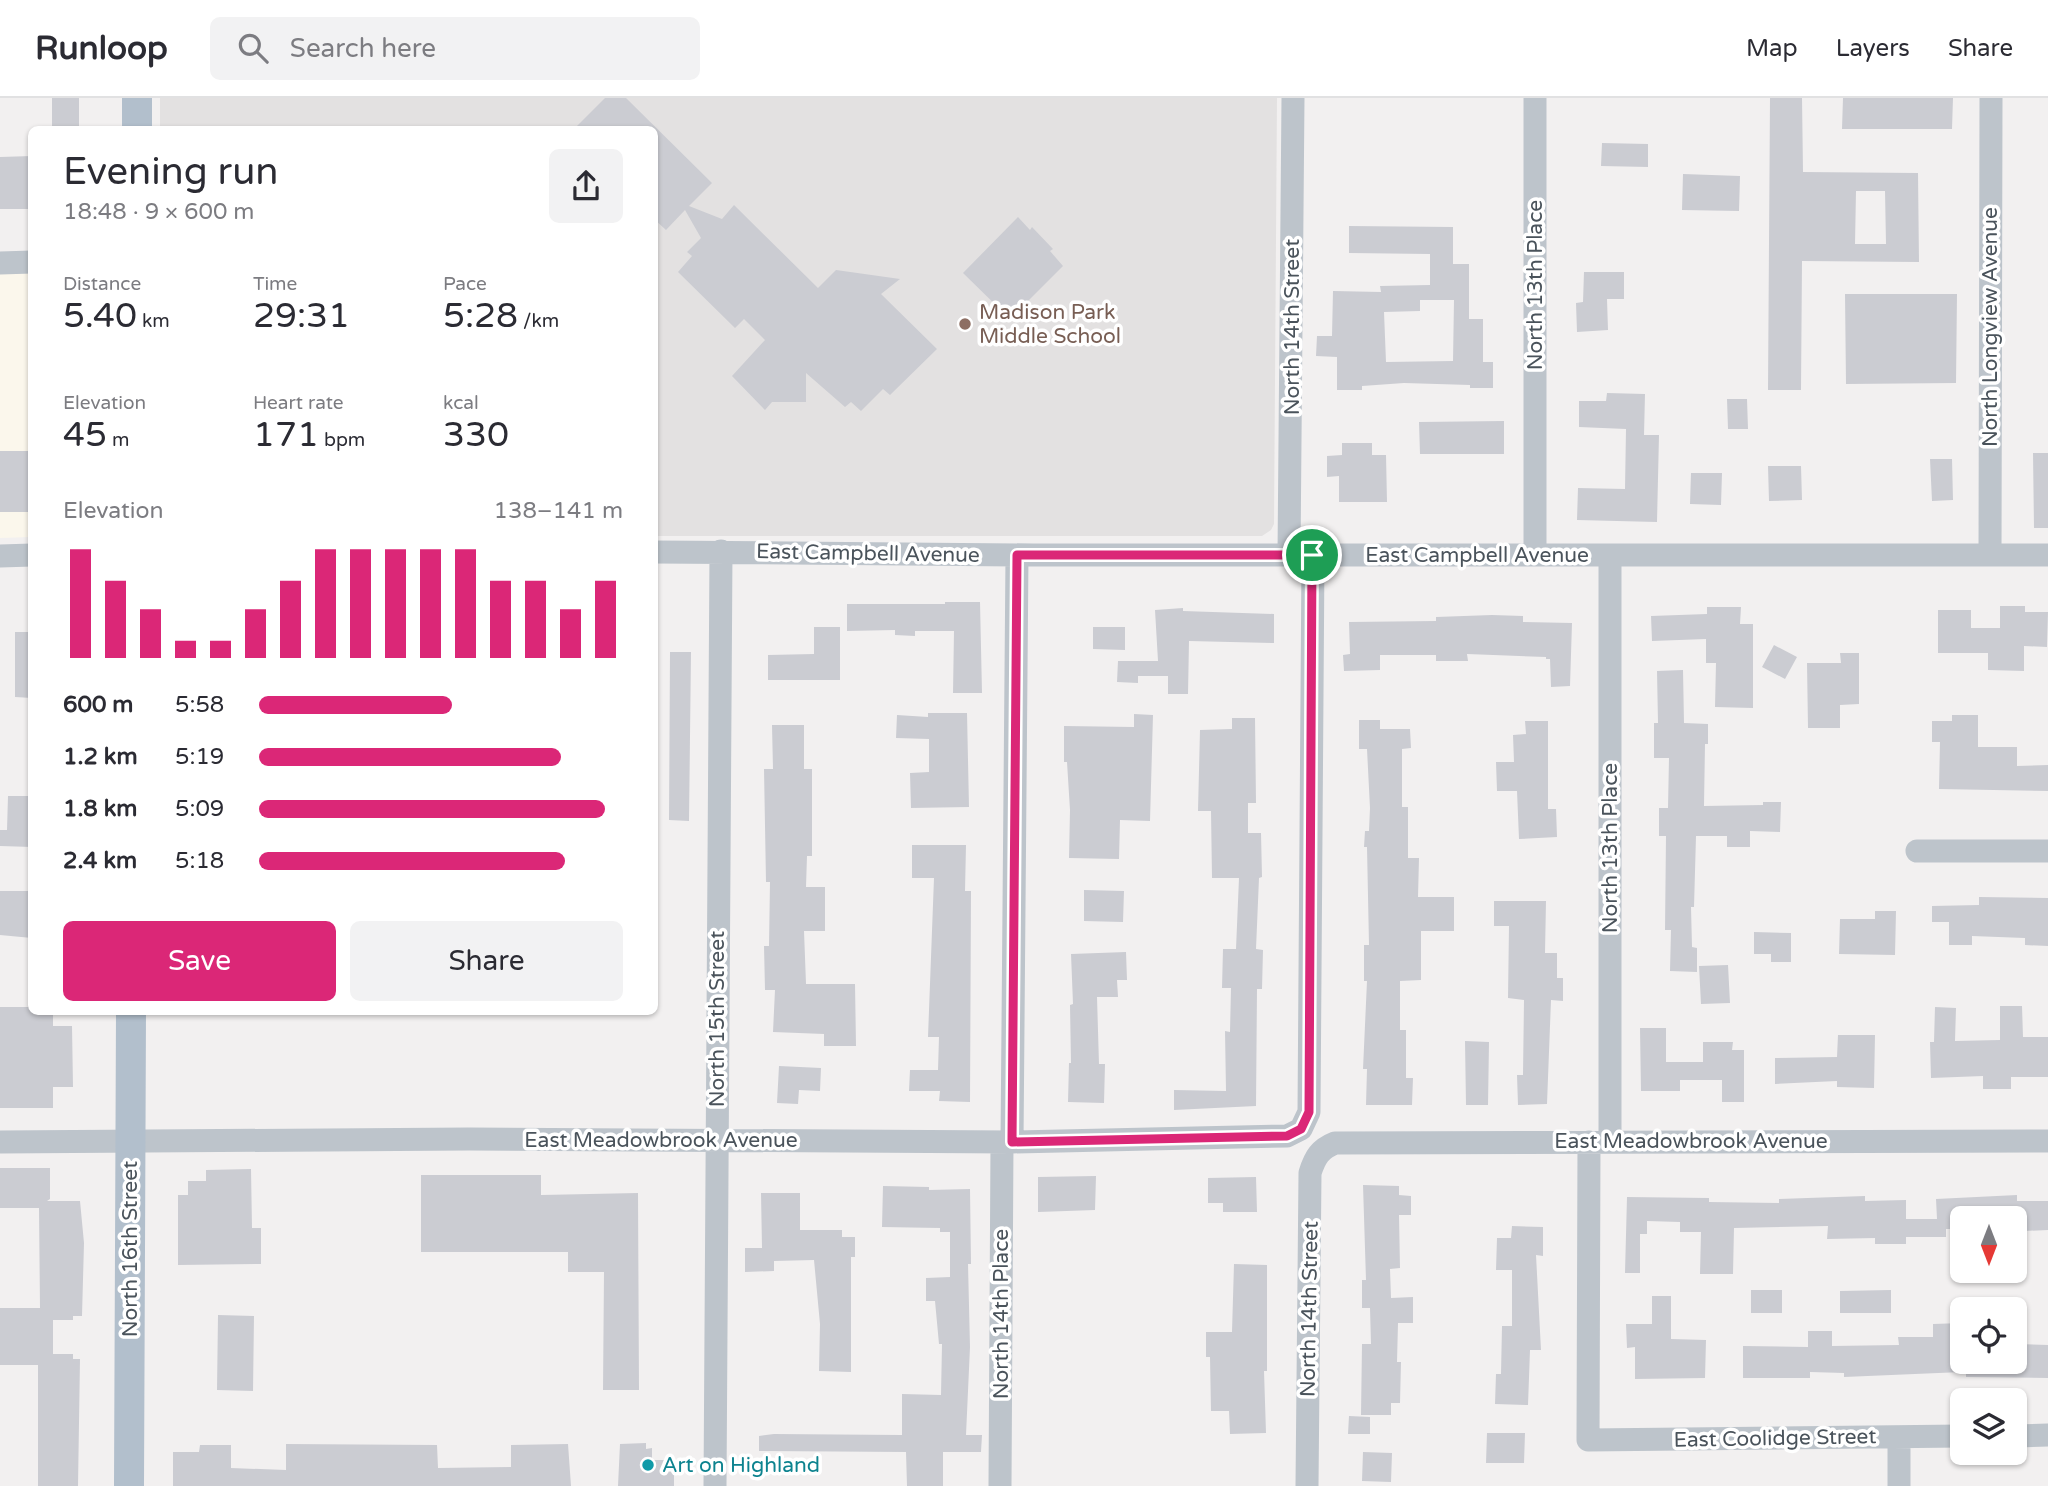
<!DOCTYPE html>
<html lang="en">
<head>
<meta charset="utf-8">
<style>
	body { margin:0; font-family:"Varela Round",sans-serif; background:#f2f2f3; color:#2b2b33; height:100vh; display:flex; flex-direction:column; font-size:26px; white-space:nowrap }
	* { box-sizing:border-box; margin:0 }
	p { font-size:23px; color:#7c7c81 }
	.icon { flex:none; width:38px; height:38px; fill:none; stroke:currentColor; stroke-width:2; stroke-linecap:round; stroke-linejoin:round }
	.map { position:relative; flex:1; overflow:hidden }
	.side { position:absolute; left:28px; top:28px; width:630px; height:889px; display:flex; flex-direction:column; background:#fff; border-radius:10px; box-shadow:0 2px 5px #0004 }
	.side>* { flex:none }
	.needle { width:46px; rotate:180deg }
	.tools { position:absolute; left:1950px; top:1108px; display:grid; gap:14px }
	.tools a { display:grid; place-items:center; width:77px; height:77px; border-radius:10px; background:#fff; box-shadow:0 2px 5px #0004; font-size:35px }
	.pin { position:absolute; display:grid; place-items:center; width:60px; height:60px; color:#fff; margin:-30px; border:4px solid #fff; border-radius:50%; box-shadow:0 2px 7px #0007 }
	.round { display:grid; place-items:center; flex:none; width:74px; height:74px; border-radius:10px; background:#f2f2f3 }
	.overview { display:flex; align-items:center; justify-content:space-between; height:119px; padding:0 35px }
	h1 { font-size:38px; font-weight:600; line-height:52px }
	.metrics { display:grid; grid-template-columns:repeat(3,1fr); gap:10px; height:119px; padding:7px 35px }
	.metrics div { display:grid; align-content:center }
	.metrics b { font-size:35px; font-weight:600 }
	.metrics small { font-size:19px; font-weight:400 }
	.metrics p { font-size:19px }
	.chart { height:196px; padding:14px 35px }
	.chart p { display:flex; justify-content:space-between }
	.chart svg { width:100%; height:126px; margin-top:7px; stroke:#db2777; stroke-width:6 }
	.button { display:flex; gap:14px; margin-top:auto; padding:14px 35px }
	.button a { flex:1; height:80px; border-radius:10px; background:#db2777; color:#fff; font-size:28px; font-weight:600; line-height:80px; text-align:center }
	.button a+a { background:#f2f2f3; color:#2b2b33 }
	ul { padding:0 35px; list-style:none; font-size:23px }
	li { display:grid; grid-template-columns:112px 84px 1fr; align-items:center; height:52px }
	li i { height:18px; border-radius:9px; background:#db2777 }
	header { display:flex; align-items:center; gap:42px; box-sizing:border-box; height:98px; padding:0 35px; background:#fff; border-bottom:2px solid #e1e1e2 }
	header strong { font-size:33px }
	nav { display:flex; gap:38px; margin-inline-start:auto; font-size:24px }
	.search { width:490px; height:63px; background:#f2f2f3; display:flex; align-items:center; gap:18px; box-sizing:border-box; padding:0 24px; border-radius:10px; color:#7c7c81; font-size:26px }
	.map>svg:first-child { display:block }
	.commercial { fill:#fbf7ec }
	.education { fill:#e3e1e1 }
	.building { fill:#cbccd2; fill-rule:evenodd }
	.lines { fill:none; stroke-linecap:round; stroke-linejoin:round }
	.minor { stroke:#bdc4cb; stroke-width:23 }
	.major { stroke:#b2bfcc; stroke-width:30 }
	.route-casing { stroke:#fff; stroke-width:14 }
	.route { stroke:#db2777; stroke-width:9 }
	.education-dot { fill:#8d6e63; stroke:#fff; stroke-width:2.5 }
	.culture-dot { fill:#0f9aa8; stroke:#fff; stroke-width:2.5 }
	.labels { text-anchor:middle; stroke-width:7; stroke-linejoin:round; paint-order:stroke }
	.street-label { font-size:21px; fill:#4a535b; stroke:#fff }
	.education-label { font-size:21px; fill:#785e54; stroke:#fff; text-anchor:start }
	.culture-label { font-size:21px; fill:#0d838f; stroke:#fff; text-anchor:start }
</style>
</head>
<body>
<header>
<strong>Runloop</strong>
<div class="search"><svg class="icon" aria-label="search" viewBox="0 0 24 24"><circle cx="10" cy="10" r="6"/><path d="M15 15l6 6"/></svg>Search here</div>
<nav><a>Map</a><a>Layers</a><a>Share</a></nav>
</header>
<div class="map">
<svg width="2048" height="1388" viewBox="0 0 2048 1388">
	<rect width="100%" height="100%" fill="#f2f0f0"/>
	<path class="commercial" d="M 31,175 L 31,439 L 0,440 L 0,176 Z"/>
	<path class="education" d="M 160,0 L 1277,0 L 1274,426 L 1271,432 L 1262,438 L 655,438 L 654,32 L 160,31 Z"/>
	<path class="building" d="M 52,0 L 79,0 L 79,32 L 52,32 Z
		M 605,0 L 626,0 L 712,85 L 689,108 L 722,121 L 734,107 L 818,190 L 836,172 L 900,181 L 881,196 L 937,251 L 890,297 L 883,291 L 861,313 L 851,304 L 845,309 L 806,275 L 806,304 L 772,304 L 765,312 L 732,278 L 765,242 L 744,221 L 735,230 L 678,174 L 692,158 L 687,154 L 701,140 L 685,112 L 666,132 L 654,121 L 654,32 L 573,32 Z
		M 1770,0 L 1802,0 L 1803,74 L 1918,75 L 1919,164 L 1802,163 L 1801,292 L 1768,292 ZM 1856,93 L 1885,93 L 1886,146 L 1855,146 Z
		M 1843,0 L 1953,0 L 1952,31 L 1842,31 Z
		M 1602,45 L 1648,46 L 1648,69 L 1601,68 Z
		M 32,58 L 32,111 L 0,111 L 0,59 Z
		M 1683,76 L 1740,78 L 1739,113 L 1682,112 Z
		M 1018,119 L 1030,132 L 1032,129 L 1053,151 L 1050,153 L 1063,168 L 1010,221 L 963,175 Z
		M 1349,128 L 1453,129 L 1453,166 L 1469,166 L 1469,221 L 1483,221 L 1483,264 L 1493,264 L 1493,290 L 1470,290 L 1470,287 L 1404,285 L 1362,288 L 1362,292 L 1337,292 L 1337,259 L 1316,258 L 1317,238 L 1332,238 L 1333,193 L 1381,194 L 1380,188 L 1430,187 L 1430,156 L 1349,155 ZM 1420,202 L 1454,202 L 1453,263 L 1386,264 L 1384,214 L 1420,213 Z
		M 1584,174 L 1624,174 L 1624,201 L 1607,201 L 1608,232 L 1577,234 L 1576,205 L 1583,204 Z
		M 1845,196 L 1957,196 L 1956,285 L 1846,286 Z
		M 1607,295 L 1645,296 L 1644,337 L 1659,337 L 1657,424 L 1577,422 L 1578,390 L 1625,391 L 1626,331 L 1579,329 L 1579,303 L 1606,303 Z
		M 1727,301 L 1747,301 L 1748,331 L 1728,331 Z
		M 1504,323 L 1504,356 L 1420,356 L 1419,324 Z
		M 1342,345 L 1372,345 L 1372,357 L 1386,357 L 1387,404 L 1339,404 L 1339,378 L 1327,379 L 1327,358 L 1342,357 Z
		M 0,353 L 32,353 L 32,414 L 0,414 Z
		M 2033,355 L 2048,355 L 2048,430 L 2034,430 Z
		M 1930,361 L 1952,361 L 1953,402 L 1932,403 Z
		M 1768,368 L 1801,368 L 1802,402 L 1769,403 Z
		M 1691,375 L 1722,375 L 1721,407 L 1690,406 Z
		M 945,504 L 980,504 L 982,595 L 953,595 L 954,533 L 915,533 L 915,538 L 895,537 L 895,532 L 847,533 L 847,506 L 945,506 Z
		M 2000,508 L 2025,508 L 2025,514 L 2048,514 L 2047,549 L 2024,548 L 2024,573 L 1988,572 L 1988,555 L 1938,555 L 1938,512 L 1971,512 L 1971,530 L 2000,530 Z
		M 1707,509 L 1741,509 L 1740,526 L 1753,526 L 1753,610 L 1715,609 L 1716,565 L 1706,565 L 1706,541 L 1652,543 L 1651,518 L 1707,516 Z
		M 1183,510 L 1183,513 L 1274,516 L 1274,545 L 1189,543 L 1188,596 L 1168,596 L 1168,578 L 1138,578 L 1138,585 L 1117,584 L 1118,563 L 1158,563 L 1155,512 Z
		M 1492,517 L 1523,518 L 1523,524 L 1572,525 L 1570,588 L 1551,589 L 1550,561 L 1546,561 L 1546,559 L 1467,556 L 1468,563 L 1436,563 L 1436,557 L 1380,557 L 1380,572 L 1344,573 L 1343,557 L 1350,556 L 1349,524 L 1436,523 L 1436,519 Z
		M 814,529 L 840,529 L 840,582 L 768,582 L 768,557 L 814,556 Z
		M 1093,529 L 1125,529 L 1125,552 L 1093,551 Z
		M 15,534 L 32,534 L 32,600 L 15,599 Z
		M 1774,547 L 1797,559 L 1785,581 L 1762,569 Z
		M 670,554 L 691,554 L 689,723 L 669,722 Z
		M 1840,555 L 1859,555 L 1859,606 L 1840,607 L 1840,630 L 1808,630 L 1807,565 L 1841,565 Z
		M 1683,572 L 1684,625 L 1708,626 L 1708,646 L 1705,646 L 1704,708 L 1763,707 L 1763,704 L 1781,704 L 1780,734 L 1750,733 L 1750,749 L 1727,749 L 1727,738 L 1696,738 L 1694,809 L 1691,809 L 1692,849 L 1697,850 L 1697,874 L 1670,873 L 1671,832 L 1665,832 L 1666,738 L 1659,738 L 1659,710 L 1668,710 L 1669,660 L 1654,660 L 1654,625 L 1658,625 L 1657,573 Z
		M 928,615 L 967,615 L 969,709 L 911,710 L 910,675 L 929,674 L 929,641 L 896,640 L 897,617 L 928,619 Z
		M 1134,616 L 1153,617 L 1150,723 L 1120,722 L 1119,761 L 1069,760 L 1070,712 L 1067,664 L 1064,664 L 1064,628 L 1134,629 Z
		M 1952,617 L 1978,617 L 1978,649 L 2017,649 L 2017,668 L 2048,667 L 2048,693 L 1939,691 L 1940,644 L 1932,644 L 1932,623 L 1952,623 Z
		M 1232,620 L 1255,620 L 1256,705 L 1248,705 L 1248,735 L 1261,735 L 1262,779 L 1259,780 L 1256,851 L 1263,852 L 1262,891 L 1257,891 L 1256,1008 L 1174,1012 L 1174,992 L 1226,993 L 1225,933 L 1230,934 L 1231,890 L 1222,890 L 1223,851 L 1236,851 L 1239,780 L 1212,780 L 1211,713 L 1198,713 L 1200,632 L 1232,631 Z
		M 1359,622 L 1380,622 L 1380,631 L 1410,631 L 1411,650 L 1402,651 L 1402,709 L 1408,709 L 1408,760 L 1419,760 L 1418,799 L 1454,799 L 1454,833 L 1421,833 L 1421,882 L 1400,883 L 1400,932 L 1406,932 L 1406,980 L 1413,980 L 1412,1007 L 1366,1007 L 1367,971 L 1363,971 L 1367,883 L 1364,883 L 1364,847 L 1369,847 L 1367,749 L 1364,749 L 1365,733 L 1369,733 L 1370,710 L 1367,651 L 1359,651 Z
		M 1525,623 L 1548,623 L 1548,711 L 1556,711 L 1557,739 L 1519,741 L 1517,693 L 1497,693 L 1496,664 L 1514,664 L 1513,637 L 1526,636 Z
		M 772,627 L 804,627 L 804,671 L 812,671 L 812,758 L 807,758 L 806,789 L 825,789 L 825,833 L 804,833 L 806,886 L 855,886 L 856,948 L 824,948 L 824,936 L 773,934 L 775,892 L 765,892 L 764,848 L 769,848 L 770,784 L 766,784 L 764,671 L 773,671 Z
		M 8,698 L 32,698 L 32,749 L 0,748 L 0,732 L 7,732 Z
		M 912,747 L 966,747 L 965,793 L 971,793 L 970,1004 L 939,1003 L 940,993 L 909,993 L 910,972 L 938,972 L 939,939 L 928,939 L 934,780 L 912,780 Z
		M 1084,792 L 1124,793 L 1123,824 L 1084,823 Z
		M 0,793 L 32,793 L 32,840 L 0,837 Z
		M 1979,799 L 2048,800 L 2048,848 L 2025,847 L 2025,840 L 1972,838 L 1972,847 L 1949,847 L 1949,824 L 1932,824 L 1932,808 L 1979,807 Z
		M 1494,803 L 1546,803 L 1545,855 L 1557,855 L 1557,880 L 1563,880 L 1563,903 L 1551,902 L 1547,1006 L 1518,1007 L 1517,977 L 1523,977 L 1524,902 L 1508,900 L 1509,828 L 1494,828 Z
		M 1875,813 L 1896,813 L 1895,857 L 1839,856 L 1840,821 L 1875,821 Z
		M 1754,834 L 1791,835 L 1791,864 L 1771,864 L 1771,856 L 1754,856 Z
		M 1126,854 L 1127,882 L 1117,882 L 1118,899 L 1097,899 L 1099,966 L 1105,966 L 1104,1005 L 1068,1004 L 1069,965 L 1071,965 L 1070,907 L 1073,906 L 1071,856 Z
		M 1728,867 L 1730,905 L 1701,906 L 1699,868 Z
		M 2000,908 L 2022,908 L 2023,939 L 2048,939 L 2048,979 L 2011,979 L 2011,991 L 1983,991 L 1983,978 L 1931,980 L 1930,944 L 1934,944 L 1935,909 L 1956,910 L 1955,943 L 2000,942 Z
		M 0,909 L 32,909 L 32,914 L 53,914 L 53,928 L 72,928 L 73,989 L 53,989 L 53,1010 L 0,1010 Z
		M 1640,930 L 1666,930 L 1666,964 L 1703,964 L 1703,944 L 1733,944 L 1732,952 L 1744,952 L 1744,1004 L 1722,1004 L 1722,982 L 1680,982 L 1680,993 L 1641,993 Z
		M 1838,937 L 1875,937 L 1874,990 L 1837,989 L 1837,983 L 1775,986 L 1775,960 L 1837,959 Z
		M 1465,943 L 1489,944 L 1488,1007 L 1466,1007 Z
		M 779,968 L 821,970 L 820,993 L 799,992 L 798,1006 L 777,1005 Z
		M 0,1070 L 50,1070 L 50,1101 L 47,1103 L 80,1103 L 84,1145 L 82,1218 L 73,1218 L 73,1222 L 53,1222 L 53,1256 L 73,1256 L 73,1261 L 80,1261 L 78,1388 L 38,1388 L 38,1267 L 0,1267 L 0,1210 L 40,1210 L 39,1110 L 0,1110 Z
		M 251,1071 L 252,1130 L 261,1130 L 261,1166 L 178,1167 L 178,1097 L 188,1097 L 188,1083 L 206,1083 L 206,1072 Z
		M 421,1077 L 541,1077 L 541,1097 L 638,1095 L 639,1292 L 603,1292 L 604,1174 L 568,1174 L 568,1154 L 421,1154 Z
		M 1096,1078 L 1095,1112 L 1038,1114 L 1038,1079 Z
		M 1256,1079 L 1257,1114 L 1223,1114 L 1223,1105 L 1208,1105 L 1208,1080 Z
		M 1363,1087 L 1399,1088 L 1399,1097 L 1411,1098 L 1411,1117 L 1399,1117 L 1400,1170 L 1390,1171 L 1391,1200 L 1413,1199 L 1413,1225 L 1398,1225 L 1397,1264 L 1401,1264 L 1400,1305 L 1391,1305 L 1391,1317 L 1361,1317 L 1362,1246 L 1371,1246 L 1370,1210 L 1362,1210 L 1362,1182 L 1366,1182 Z
		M 883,1088 L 929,1089 L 929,1092 L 970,1091 L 971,1166 L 968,1166 L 970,1249 L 966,1337 L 982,1337 L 981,1354 L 943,1354 L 943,1388 L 907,1388 L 906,1354 L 759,1353 L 759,1338 L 774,1336 L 902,1337 L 902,1296 L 941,1297 L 942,1246 L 939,1246 L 935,1203 L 926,1203 L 926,1180 L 950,1179 L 950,1134 L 940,1134 L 940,1130 L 882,1129 Z
		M 761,1095 L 800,1095 L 800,1132 L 842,1132 L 842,1139 L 855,1139 L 855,1159 L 851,1159 L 851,1274 L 819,1273 L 820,1226 L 814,1162 L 774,1163 L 774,1173 L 745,1174 L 745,1150 L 762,1150 Z
		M 2017,1097 L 2017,1103 L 2048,1103 L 2048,1132 L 2024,1133 L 2023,1127 L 2014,1127 L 2014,1120 L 1962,1120 L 1962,1131 L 1946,1131 L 1946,1139 L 1906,1139 L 1906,1146 L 1875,1146 L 1875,1140 L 1827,1141 L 1828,1128 L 1734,1130 L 1733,1176 L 1700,1176 L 1701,1134 L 1680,1134 L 1680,1124 L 1647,1123 L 1647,1136 L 1640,1136 L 1640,1175 L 1625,1175 L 1627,1099 L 1709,1100 L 1709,1104 L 1779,1105 L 1779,1101 L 1865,1098 L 1865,1103 L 1906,1102 L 1906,1121 L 1937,1121 L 1936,1101 Z
		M 1512,1128 L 1543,1129 L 1543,1158 L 1536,1157 L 1541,1252 L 1530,1252 L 1528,1307 L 1495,1306 L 1496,1276 L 1501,1276 L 1502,1228 L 1512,1228 L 1512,1172 L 1496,1172 L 1497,1140 L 1511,1140 Z
		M 1234,1166 L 1267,1167 L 1267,1273 L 1264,1273 L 1266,1335 L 1230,1336 L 1229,1313 L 1211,1313 L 1210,1259 L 1206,1259 L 1206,1234 L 1232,1234 Z
		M 1751,1192 L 1782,1192 L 1782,1215 L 1751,1215 Z
		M 1891,1192 L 1891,1215 L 1840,1215 L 1840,1193 Z
		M 1652,1198 L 1671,1198 L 1671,1241 L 1706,1242 L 1705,1280 L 1635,1281 L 1635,1249 L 1627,1250 L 1626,1226 L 1652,1226 Z
		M 218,1217 L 254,1218 L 253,1293 L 217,1292 Z
		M 1962,1225 L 1962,1274 L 1844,1279 L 1844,1275 L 1810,1274 L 1810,1280 L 1743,1280 L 1743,1248 L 1808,1249 L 1808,1233 L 1832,1233 L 1832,1248 L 1899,1247 L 1898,1239 L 1933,1239 L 1933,1226 Z
		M 2014,1246 L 2048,1247 L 2048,1280 L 1966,1279 L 1966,1264 L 2014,1264 Z
		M 1349,1318 L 1370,1319 L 1370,1336 L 1348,1336 Z
		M 1487,1335 L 1525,1335 L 1524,1365 L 1486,1365 Z
		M 646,1345 L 646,1351 L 652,1350 L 652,1362 L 674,1362 L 674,1388 L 618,1388 L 620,1346 Z
		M 286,1346 L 437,1347 L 438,1370 L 511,1369 L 511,1347 L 568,1346 L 571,1388 L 173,1388 L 173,1354 L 199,1354 L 200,1347 L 231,1347 L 231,1370 L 286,1372 Z
		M 1363,1354 L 1392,1355 L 1391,1384 L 1362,1383 Z"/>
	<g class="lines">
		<path class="minor" d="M 0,165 L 32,164
			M 654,454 L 1033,457 L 2048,457
			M 1289,457 L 1293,0
			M 1535,457 L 1535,0
			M 1990,457 L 1991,0
			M 0,458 L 32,457
			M 1917,753 L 2048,753
			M 1610,1043 L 1610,457
			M 0,1044 L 469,1041 L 1012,1044 L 1287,1038 L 1301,1031 L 1309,1014 L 1313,457
			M 1012,1044 L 1017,457
			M 1589,1044 L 1588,1342 L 1962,1338
			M 2014,1338 L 2048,1337
			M 715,1388 L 721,453
			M 1000,1388 L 1002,1044
			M 1307,1388 L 1310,1075 C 1315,1059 1320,1051 1335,1045 L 2048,1043
			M 1899,1388 L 1899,1339"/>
		<path class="major" d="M 137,32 L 137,0
			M 129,1388 L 131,914"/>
	</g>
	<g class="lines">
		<defs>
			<path id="route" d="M 1017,457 L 1312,457 L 1309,1014 L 1301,1031 L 1287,1038 L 1012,1044 Z"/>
		</defs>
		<use href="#route" class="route-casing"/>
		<use href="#route" class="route"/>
	</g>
	<circle class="education-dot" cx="965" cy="226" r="7"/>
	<circle class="culture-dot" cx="648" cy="1367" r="7"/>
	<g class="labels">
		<g class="street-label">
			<text transform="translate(1535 187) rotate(-90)" y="7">North 13th Place</text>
			<text transform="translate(1292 229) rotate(-90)" y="7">North 14th Street</text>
			<text transform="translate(1990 229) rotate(-90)" y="7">North Longview Avenue</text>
			<text transform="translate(868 455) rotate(1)" y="7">East Campbell Avenue</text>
			<text x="1477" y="464">East Campbell Avenue</text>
			<text transform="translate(1610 750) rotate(-90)" y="7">North 13th Place</text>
			<text transform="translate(717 921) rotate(-90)" y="7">North 15th Street</text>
			<text x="661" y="1049">East Meadowbrook Avenue</text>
			<text x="1691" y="1050">East Meadowbrook Avenue</text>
			<text transform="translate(130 1151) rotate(-90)" y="7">North 16th Street</text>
			<text transform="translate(1309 1211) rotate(-89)" y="7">North 14th Street</text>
			<text transform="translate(1001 1216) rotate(-90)" y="7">North 14th Place</text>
			<text transform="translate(1775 1340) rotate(-1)" y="7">East Coolidge Street</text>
		</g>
		<g class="education-label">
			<text x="979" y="221">Madison Park<tspan x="979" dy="24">Middle School</tspan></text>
		</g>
		<g class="culture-label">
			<text x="662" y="1374">Art on Highland</text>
		</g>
	</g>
</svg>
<div class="tools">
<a><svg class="needle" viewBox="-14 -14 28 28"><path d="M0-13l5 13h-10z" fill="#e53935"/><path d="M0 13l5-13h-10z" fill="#7c7c81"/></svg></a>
<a><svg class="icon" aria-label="locate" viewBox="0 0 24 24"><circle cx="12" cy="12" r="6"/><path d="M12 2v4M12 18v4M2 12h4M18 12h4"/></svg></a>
<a><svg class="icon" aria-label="layers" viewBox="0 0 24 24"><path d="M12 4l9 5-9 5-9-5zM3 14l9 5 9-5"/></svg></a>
</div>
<div class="pin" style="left:1312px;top:457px;background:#1e9e55"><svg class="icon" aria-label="arrive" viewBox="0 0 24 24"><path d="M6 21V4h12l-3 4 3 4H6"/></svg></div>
<section class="side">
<div class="overview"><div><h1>Evening run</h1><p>18:48 · 9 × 600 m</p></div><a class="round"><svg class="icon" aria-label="share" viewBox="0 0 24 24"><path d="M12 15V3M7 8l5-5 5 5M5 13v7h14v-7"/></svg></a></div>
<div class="metrics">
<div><p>Distance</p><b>5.40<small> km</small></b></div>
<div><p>Time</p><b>29:31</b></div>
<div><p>Pace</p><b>5:28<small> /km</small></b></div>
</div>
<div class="metrics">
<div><p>Elevation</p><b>45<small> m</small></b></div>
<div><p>Heart rate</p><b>171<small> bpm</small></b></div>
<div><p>kcal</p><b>330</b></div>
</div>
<div class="chart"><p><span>Elevation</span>138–141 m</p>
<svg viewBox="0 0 160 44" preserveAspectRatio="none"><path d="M5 44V6M15 44V17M25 44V27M35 44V38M45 44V38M55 44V27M65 44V17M75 44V6M85 44V6M95 44V6M105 44V6M115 44V6M125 44V17M135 44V17M145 44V27M155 44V17"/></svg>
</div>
<ul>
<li><b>600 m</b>5:58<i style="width:53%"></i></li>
<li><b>1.2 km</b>5:19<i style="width:83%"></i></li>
<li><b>1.8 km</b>5:09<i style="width:95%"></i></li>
<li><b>2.4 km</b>5:18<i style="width:84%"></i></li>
</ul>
<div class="button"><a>Save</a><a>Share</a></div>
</section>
</div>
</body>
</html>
